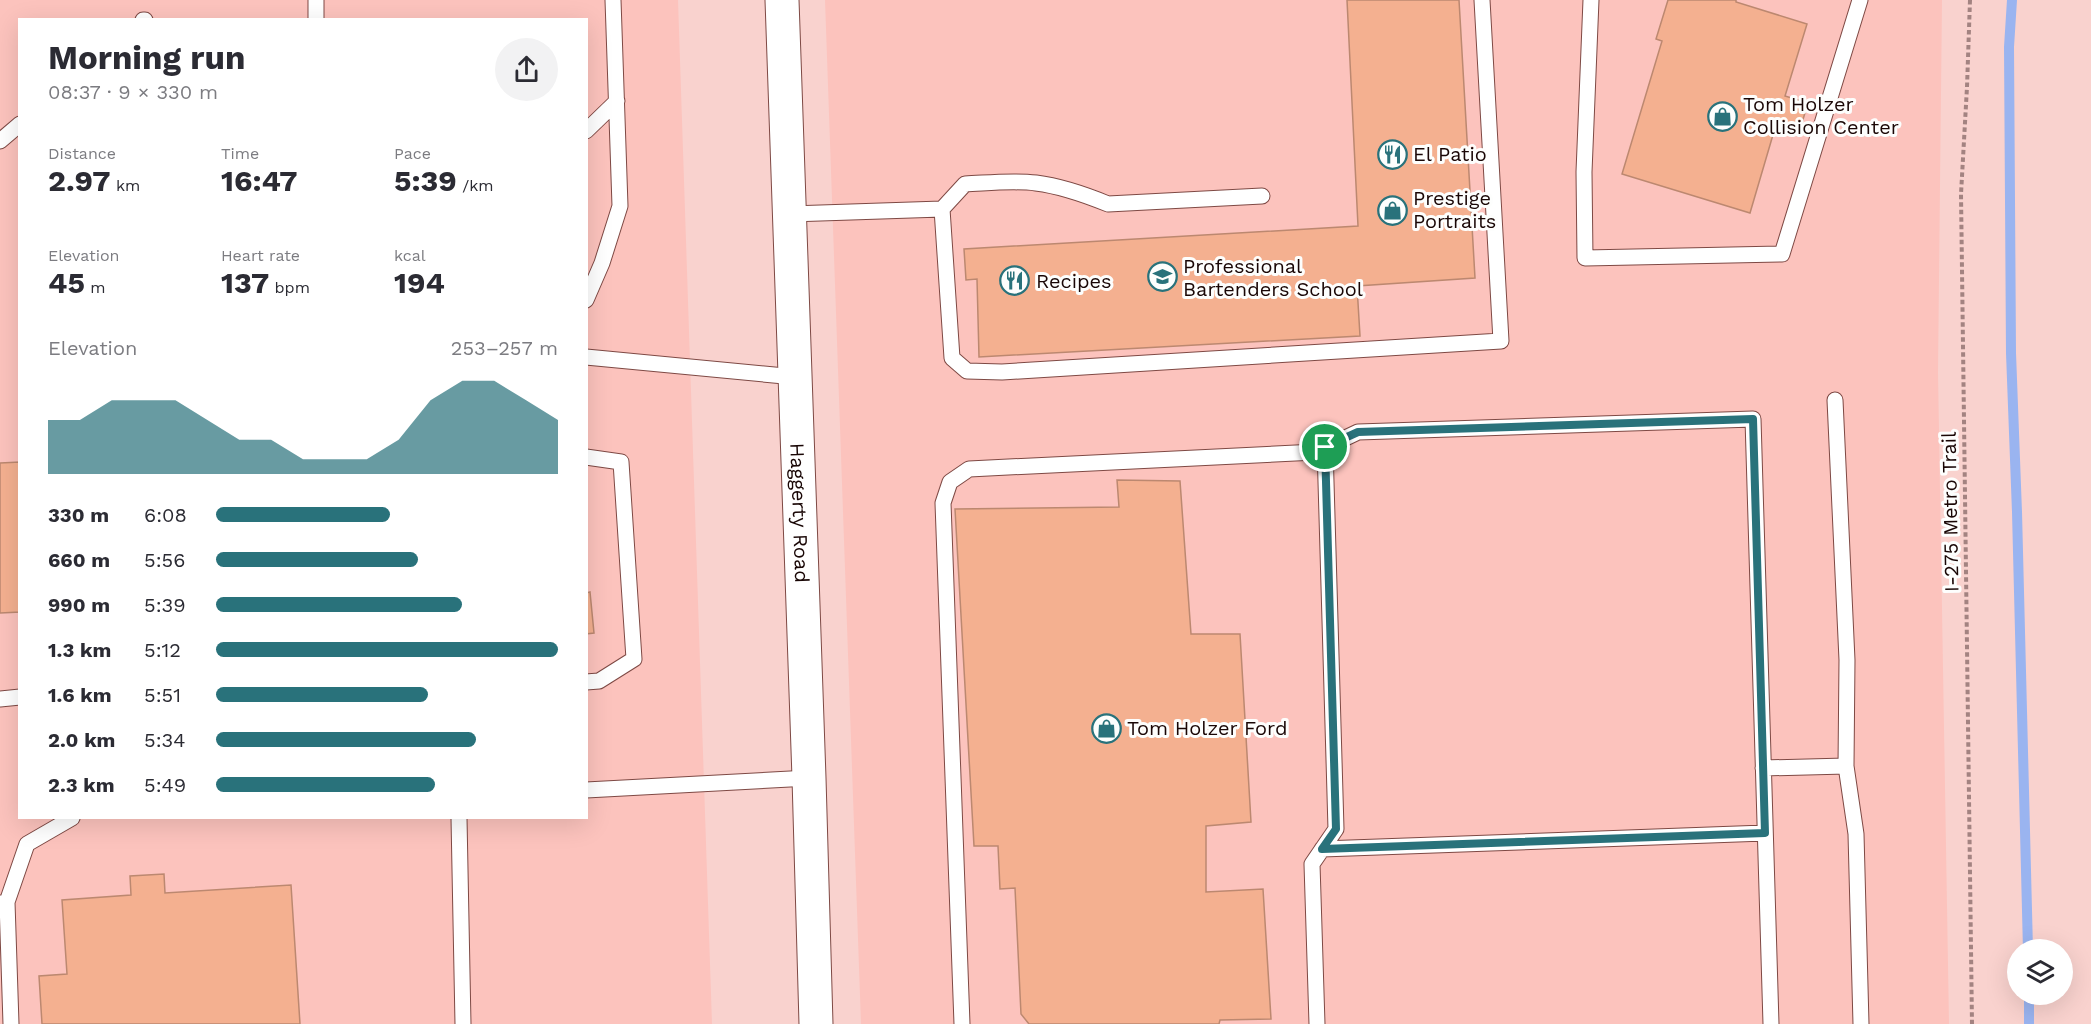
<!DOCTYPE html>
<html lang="en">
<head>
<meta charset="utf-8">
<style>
	body { margin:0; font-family:"Work Sans",sans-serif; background:#f2f2f3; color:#2b2b33; height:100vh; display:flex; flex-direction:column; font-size:22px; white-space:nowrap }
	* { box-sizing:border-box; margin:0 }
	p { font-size:20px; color:#7c7c81 }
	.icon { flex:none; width:33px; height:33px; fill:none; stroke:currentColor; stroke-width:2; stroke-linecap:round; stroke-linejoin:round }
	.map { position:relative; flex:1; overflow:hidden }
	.drawer { position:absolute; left:18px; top:18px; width:570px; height:801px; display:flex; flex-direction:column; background:#fff; border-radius:0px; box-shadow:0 6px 24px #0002 }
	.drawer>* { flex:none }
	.fabs { position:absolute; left:2007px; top:939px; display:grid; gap:12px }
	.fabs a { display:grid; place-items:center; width:66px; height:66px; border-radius:50%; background:#fff; box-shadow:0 6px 24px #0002; font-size:30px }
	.pin { position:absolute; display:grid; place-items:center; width:51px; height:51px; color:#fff; margin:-26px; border:3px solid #fff; border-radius:50%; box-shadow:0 2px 6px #0007 }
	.round { display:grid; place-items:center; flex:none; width:63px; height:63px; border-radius:32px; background:#f2f2f3 }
	.overview { display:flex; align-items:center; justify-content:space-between; height:102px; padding:0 30px }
	h1 { font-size:33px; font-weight:700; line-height:45px }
	.stats { display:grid; grid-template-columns:repeat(3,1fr); gap:9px; height:102px; padding:6px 30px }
	.stats div { display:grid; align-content:center }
	.stats b { font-size:30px; font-weight:700 }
	.stats small { font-size:16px; font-weight:400 }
	.stats p { font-size:16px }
	.chart { height:168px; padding:12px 30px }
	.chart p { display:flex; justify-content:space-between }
	.chart svg { width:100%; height:108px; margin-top:6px; fill:#29727b; opacity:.7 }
	ul { padding:0 30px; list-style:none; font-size:20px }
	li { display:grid; grid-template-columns:96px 72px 1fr; align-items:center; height:45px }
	li i { height:15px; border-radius:8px; background:#29727b }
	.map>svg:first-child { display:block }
	.built { fill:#fcc3bd; fill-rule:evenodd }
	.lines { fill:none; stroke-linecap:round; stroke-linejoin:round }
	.stream { stroke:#9ab4f0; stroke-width:10 }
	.building { fill:#f4b090; stroke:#bc8870; stroke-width:1.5 }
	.service-casing { stroke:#7e4944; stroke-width:17 }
	.tertiary-casing { stroke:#7e4944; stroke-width:35 }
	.path { stroke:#a38381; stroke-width:4; stroke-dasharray:4.5 3; stroke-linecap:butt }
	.service { stroke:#fff; stroke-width:15 }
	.tertiary { stroke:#fff; stroke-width:33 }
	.route-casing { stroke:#fff; stroke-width:12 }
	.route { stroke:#29727b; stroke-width:8 }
	.labels { text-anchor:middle; stroke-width:6; stroke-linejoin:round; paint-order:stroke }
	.poi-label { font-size:20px; fill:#190605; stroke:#fdfefd; text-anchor:start }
	.street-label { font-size:20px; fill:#190605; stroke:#fdfefd }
</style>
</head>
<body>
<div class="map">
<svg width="2091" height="1024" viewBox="0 0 2091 1024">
	<rect width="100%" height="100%" fill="#f9d2ce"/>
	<path class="built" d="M 0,0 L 678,0 L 712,1024 L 0,1024 ZM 20,20 L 586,20 L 586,818 L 20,818 Z
		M 825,0 L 1942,0 L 1938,372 L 1949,1024 L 861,1024 Z"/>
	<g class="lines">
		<path class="stream" d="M 2012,0 L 2009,47 L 2011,353 L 2017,512 L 2028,950
			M 2029,994 L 2029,1024"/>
	</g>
	<path class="building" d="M 1347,0 L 1459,0 L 1475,278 L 1357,286 L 1360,336 L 979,357 L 977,279 L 966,280 L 964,249 L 1358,226 Z
		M 1668,0 L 1736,0 L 1736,2 L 1807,24 L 1785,96 L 1808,103 L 1798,136 L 1775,128 L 1750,213 L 1622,174 L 1662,41 L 1656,39 Z
		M 20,462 L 20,612 L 0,613 L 0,463 Z
		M 1117,480 L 1180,481 L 1191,634 L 1240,634 L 1251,822 L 1206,826 L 1206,892 L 1263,889 L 1271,1019 L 1220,1020 L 1219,1024 L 1029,1024 L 1021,1014 L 1015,888 L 1000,889 L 998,846 L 974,846 L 955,509 L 1119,507 Z
		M 590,592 L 594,633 L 586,634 L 586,593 Z
		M 164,874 L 165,893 L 291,885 L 300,1024 L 42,1024 L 39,976 L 67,974 L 62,900 L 131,895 L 130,876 Z"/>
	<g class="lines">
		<defs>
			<path id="service" d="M 316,0 L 316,20
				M 1591,0 L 1584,172 L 1585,258 L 1782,254 L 1860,0
				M 143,20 L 145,20
				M 586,131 L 617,101
				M 0,141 L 20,124
				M 942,209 L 952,358 L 967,371 L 1002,372 L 1501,341 L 1482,0
				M 790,214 L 942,209 L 965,184 C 988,183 1013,180 1036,183 C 1060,186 1086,195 1108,204 L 1262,196
				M 586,300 L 602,263 L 620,206 L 613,0
				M 586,357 L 795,377
				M 1835,400 L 1847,660 L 1846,766
				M 586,457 L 621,462 L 634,659 L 599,681 L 586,682
				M 0,699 L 20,697
				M 1763,768 L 1846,766 L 1856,834 L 1861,1024
				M 586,790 L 809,778
				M 459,818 L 463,1024
				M 1322,849 L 1765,833
				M 7,902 L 27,844 L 72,818
				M 0,903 L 7,902 L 11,1024
				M 962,1024 L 943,503 L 950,482 L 969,469 L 1316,452 L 1358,432 L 1753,419 L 1771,1024
				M 1317,1024 L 1312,864 L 1336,829 L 1325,447"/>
			<g id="tertiary">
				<path id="s1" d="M 782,0 L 809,778 L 816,1024"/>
			</g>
		</defs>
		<use href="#service" class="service-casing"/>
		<use href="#tertiary" class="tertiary-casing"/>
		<path class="path" d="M 1970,0 L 1967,87 L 1961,194 L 1972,1024"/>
		<use href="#service" class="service"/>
		<use href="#tertiary" class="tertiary"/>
	</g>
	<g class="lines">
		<defs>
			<path id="route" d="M 1753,419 L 1765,833 L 1322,849 L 1336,829 L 1325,447 L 1358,432 Z"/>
		</defs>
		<use href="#route" class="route-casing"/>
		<use href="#route" class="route"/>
	</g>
	<defs>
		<symbol id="shop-ring" viewBox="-11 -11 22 22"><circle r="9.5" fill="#fdfefd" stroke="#29727b" stroke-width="1.5"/><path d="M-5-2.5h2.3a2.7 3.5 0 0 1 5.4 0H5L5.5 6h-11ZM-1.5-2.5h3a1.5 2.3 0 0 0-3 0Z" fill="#29727b"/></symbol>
		<symbol id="restaurant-ring" viewBox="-11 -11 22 22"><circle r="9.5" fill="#fdfefd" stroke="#29727b" stroke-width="1.5"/><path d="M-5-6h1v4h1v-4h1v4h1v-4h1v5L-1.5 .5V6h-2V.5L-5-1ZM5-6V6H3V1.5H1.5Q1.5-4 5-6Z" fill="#29727b"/></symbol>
		<symbol id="school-ring" viewBox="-11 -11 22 22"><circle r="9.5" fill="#fdfefd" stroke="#29727b" stroke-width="1.5"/><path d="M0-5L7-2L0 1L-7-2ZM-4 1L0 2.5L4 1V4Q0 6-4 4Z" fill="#29727b"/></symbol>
	</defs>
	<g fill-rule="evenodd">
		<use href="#shop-ring" x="1706" y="100" width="33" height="33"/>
		<use href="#restaurant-ring" x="1376" y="138" width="33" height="33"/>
		<use href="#shop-ring" x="1376" y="194" width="33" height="33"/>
		<use href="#school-ring" x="1146" y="260" width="33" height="33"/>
		<use href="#restaurant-ring" x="998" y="264" width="33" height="33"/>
		<use href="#shop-ring" x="1090" y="712" width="33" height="33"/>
	</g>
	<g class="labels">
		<g class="poi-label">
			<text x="1743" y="111">Tom Holzer<tspan x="1743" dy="23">Collision Center</tspan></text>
			<text x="1413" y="161">El Patio</text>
			<text x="1413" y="205">Prestige<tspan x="1413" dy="23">Portraits</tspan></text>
			<text x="1183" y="273">Professional<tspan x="1183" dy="23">Bartenders School</tspan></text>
			<text x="1036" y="288">Recipes</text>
			<text x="1127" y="735">Tom Holzer Ford</text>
		</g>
		<g class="street-label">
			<text dy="7" stroke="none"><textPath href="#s1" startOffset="513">Haggerty Road</textPath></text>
			<text transform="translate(1950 512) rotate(-91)" y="7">I-275 Metro Trail</text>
		</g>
	</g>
</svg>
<div class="fabs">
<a><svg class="icon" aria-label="layers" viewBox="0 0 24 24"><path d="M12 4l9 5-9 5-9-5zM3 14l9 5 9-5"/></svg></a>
</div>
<div class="pin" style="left:1325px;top:447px;background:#1e9e55"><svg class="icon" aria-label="arrive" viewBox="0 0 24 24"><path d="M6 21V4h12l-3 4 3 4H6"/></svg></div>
<section class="drawer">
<div class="overview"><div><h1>Morning run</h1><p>08:37 · 9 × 330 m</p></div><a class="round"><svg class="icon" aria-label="share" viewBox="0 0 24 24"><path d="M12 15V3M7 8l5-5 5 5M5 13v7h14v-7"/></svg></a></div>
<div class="stats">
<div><p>Distance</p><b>2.97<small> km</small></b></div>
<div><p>Time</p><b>16:47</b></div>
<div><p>Pace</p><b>5:39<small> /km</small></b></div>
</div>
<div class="stats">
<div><p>Elevation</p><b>45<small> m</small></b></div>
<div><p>Heart rate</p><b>137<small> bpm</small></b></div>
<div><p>kcal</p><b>194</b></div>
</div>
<div class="chart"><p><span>Elevation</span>253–257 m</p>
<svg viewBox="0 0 160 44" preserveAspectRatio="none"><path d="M0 44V22L10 22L20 14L30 14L40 14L50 22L60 30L70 30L80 38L90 38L100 38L110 30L120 14L130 6L140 6L150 14L160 22V44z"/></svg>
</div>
<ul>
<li><b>330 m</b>6:08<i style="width:51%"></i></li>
<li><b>660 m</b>5:56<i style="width:59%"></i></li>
<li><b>990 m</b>5:39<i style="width:72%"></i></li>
<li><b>1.3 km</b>5:12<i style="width:100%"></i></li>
<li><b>1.6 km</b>5:51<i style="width:62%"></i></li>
<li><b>2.0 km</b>5:34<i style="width:76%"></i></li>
<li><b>2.3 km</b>5:49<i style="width:64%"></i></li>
</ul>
</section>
</div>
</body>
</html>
